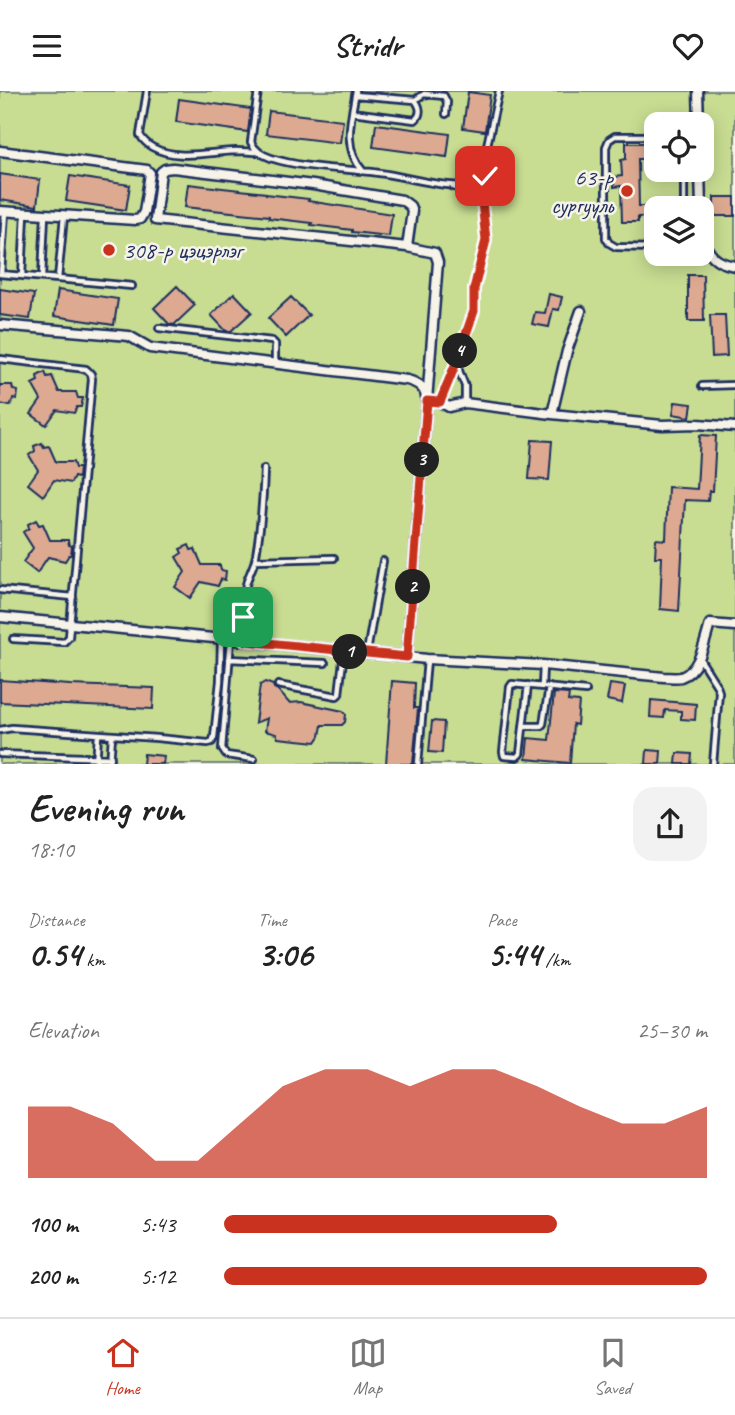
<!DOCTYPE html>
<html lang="en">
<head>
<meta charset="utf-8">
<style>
	body { margin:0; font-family:Caveat,sans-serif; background:#f2f2f2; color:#222; height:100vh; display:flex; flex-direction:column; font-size:26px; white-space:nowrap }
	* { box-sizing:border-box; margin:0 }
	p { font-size:23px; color:#767676 }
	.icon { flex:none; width:38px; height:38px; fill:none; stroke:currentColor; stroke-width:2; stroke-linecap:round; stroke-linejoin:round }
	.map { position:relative; height:673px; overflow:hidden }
	.drawer { display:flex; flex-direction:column; background:#fff; flex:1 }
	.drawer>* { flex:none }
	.controls { position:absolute; left:644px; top:21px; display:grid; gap:14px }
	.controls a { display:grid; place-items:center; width:70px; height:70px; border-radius:14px; background:#fff; box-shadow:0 4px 18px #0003; font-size:35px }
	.pin { position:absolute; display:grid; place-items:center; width:60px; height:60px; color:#fff; margin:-30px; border-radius:14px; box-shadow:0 4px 10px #0006 }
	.km { position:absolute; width:35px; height:35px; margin:-18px; border-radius:50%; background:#222; color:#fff; font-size:19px; line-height:35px; text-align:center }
	.round { display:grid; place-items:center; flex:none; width:74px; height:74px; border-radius:21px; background:#f2f2f2 }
	.overview { display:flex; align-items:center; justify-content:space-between; height:119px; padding:0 28px }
	h1 { font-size:38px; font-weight:600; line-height:52px }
	.figures { display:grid; grid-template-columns:repeat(3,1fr); gap:10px; height:119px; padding:7px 28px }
	.figures div { display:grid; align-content:center }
	.figures b { font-size:35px; font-weight:600 }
	.figures small { font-size:19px; font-weight:400 }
	.figures p { font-size:19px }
	.chart { height:196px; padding:14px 28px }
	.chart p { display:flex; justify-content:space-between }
	.chart svg { width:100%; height:126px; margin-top:7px; fill:#c8321e; opacity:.7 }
	ul { padding:0 28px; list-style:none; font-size:23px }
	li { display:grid; grid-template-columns:112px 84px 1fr; align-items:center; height:52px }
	li i { height:18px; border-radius:9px; background:#c8321e }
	header { display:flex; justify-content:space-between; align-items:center; height:91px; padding:0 28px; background:#fff; font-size:32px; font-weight:600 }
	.dock { display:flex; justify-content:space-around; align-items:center; height:98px; border-top:2px solid #e0e0e0; background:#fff; font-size:19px; color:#767676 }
	.dock a { display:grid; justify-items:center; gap:4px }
	.dock .active { color:#c8321e }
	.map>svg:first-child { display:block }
	.park { fill:#c8dd92; stroke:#728678; stroke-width:2; fill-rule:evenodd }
	.building { fill:#ddaa91; stroke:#1b2f5e; stroke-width:2 }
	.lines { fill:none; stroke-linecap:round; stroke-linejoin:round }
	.service-casing { stroke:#1b2f5e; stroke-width:10 }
	.minor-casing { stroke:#1b2f5e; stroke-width:13 }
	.service { stroke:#f7f3e8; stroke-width:4.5 }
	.minor { stroke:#f7f3e8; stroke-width:8 }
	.route-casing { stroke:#fff; stroke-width:14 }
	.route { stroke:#c8321e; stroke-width:9 }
	.poi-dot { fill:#c8321e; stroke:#f7f3e8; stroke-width:2.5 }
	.labels { text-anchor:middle; stroke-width:5; stroke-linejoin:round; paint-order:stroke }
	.poi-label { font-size:24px; fill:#1b2f5e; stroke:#f7f3e8; text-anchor:end }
</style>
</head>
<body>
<header><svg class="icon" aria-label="menu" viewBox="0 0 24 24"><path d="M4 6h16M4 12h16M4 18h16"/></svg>Stridr<svg class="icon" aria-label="heart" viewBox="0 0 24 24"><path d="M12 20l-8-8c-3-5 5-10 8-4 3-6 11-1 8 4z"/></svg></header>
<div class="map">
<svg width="735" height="673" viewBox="0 0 735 673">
	<rect width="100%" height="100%" fill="#f7f3e8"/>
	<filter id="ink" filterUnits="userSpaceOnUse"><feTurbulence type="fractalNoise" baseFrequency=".0143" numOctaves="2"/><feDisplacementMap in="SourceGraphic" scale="14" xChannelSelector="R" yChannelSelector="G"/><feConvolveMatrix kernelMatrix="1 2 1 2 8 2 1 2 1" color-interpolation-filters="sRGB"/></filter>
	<g filter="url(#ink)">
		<path class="park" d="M 0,0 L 735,0 L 735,673 L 0,673 ZM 656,33 L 702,33 L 702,79 L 656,79 ZM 656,117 L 702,117 L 702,163 L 656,163 Z"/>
		<path class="building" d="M 468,1 L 490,4 L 485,40 L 463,37 Z
			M 179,8 L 251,18 L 248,41 L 176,31 Z
			M 269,20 L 343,29 L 340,52 L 266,43 Z
			M 376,33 L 450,43 L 447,66 L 373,56 Z
			M 626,52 L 656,52 L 656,68 L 638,68 L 639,115 L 656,115 L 656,126 L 638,126 L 638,131 L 622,131 L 621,95 L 614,96 L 614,86 L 622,85 L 621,69 L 626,68 Z
			M 0,83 L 40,89 L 37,115 L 0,109 Z
			M 70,85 L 130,94 L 126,119 L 66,110 Z
			M 188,93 L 266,102 L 266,103 L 309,108 L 308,110 L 392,123 L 389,145 L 352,141 L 352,139 L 311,134 L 312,132 L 269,127 L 269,125 L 185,116 Z
			M 714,106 L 735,106 L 735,125 L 714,125 Z
			M 688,184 L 703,184 L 704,230 L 688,230 Z
			M 177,195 L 195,214 L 174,234 L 169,233 L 154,217 Z
			M 0,198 L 34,203 L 30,228 L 0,224 Z
			M 58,199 L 118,208 L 114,234 L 54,225 Z
			M 234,202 L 252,221 L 231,240 L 226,240 L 211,224 Z
			M 549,203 L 562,206 L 559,219 L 553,218 L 549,236 L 532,233 L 535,221 L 545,222 Z
			M 291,206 L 309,224 L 286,246 L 268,227 Z
			M 710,224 L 725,224 L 727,265 L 712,266 Z
			M 45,281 L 47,286 L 52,285 L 59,301 L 76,301 L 78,307 L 83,307 L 81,316 L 77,316 L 74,322 L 57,319 L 46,334 L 31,323 L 41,309 L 32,293 L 38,290 L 37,285 Z
			M 0,294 L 12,294 L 13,299 L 18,300 L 17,309 L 13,308 L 10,315 L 0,313 Z
			M 675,311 L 692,313 L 690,326 L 673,323 Z
			M 700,344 L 716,345 L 713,400 L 709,400 L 708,410 L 685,409 L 679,520 L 660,518 L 662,466 L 655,466 L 656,448 L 666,449 L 668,396 L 697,398 Z
			M 532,349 L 552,350 L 549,389 L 529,388 Z
			M 42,352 L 44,356 L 49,355 L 56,371 L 73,371 L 75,377 L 79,377 L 78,387 L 74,386 L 71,392 L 54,389 L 43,405 L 28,393 L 38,379 L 29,364 L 35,360 L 34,355 Z
			M 36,429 L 39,434 L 43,433 L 50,449 L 68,449 L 69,454 L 72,455 L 71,464 L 69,464 L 65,470 L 48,466 L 37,482 L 23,471 L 33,457 L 23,441 L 29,437 L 28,433 Z
			M 189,454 L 191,459 L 195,458 L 202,474 L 220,474 L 221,479 L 226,480 L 225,489 L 221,488 L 218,495 L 201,491 L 190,507 L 175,496 L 185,481 L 176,466 L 182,462 L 180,458 Z
			M 0,589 L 70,594 L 154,597 L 153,618 L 0,611 Z
			M 392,590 L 415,592 L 414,617 L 418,617 L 413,673 L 386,673 Z
			M 265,591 L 273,594 L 274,597 L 278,599 L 289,612 L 301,611 L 343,620 L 346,623 L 345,631 L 342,634 L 322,634 L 320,645 L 316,651 L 278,647 L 276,643 L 265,640 L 267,627 L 255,632 L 260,594 Z
			M 610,593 L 625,595 L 622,612 L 607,609 Z
			M 554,602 L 569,603 L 568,610 L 579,611 L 577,634 L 573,633 L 570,672 L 526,668 L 528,647 L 549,649 Z
			M 651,609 L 696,613 L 695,629 L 681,628 L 681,620 L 665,619 L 664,627 L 650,626 Z
			M 432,630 L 444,631 L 442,662 L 429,661 Z
			M 647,659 L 661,660 L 660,673 L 646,673 Z
			M 677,662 L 692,663 L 691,673 L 676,673 Z
			M 144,663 L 164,665 L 163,673 L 143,673 Z"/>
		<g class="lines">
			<defs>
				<path id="service" d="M 147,0 L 140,44 C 143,49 147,53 152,56 C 177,70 209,61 236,60 C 244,60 251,61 259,61
					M 258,0 L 251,51 C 255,60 262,64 271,67 C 305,78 343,77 379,82 C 402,85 425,92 448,94 C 457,95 467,96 475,91 L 484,68 L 499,0
					M 356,0 C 351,28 342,57 363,80
					M 355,4 L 415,9 L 424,3 L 444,5 L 447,11 L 446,23
					M 352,21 L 415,29 C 422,23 420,15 415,9
					M 656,45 L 615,45 L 609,49 L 606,56 L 606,147 L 609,152 L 616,156 L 656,157
					M 453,96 L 470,100 L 481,95 C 484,87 489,77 485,69
					M 684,117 L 684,79
					M 0,183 L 58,188 L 64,125
					M 1,183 L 5,121
					M 22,185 L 25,122
					M 42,186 L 45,124
					M 58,188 L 132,195
					M 159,237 L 272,250 L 275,253 L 275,272
					M 0,268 L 86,278 L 91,283 L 92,288 L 69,546 L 64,551 L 13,548
					M 702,295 L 735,294
					M 440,310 L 456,273
					M 465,311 L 465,295 L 456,272 L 473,220 L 474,198 L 486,149 L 482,111 L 476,98
					M 256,469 L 334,467
					M 0,499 L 73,506
					M 231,549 L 222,658 L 226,664 L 254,668
					M 247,549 C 243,529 241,510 247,490 C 250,481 255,473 256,464 C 261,435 263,407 264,378
					M 367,561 L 383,470
					M 229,568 L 325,572
					M 700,568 L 717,595 L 719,601 L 713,673
					M 278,594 L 337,605 L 339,603 L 344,561
					M 528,594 L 520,663 L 517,666 L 504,665 L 503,661 L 510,596 L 512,593 L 586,600
					M 542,595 L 543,575
					M 523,635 L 541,635 L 543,633 L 549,596
					M 0,639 L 12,637 L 157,647 L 208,652 L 212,651 L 214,646 L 220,590 L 221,549
					M 0,663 L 111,667
					M 96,673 L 98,644
					M 110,673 L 112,645
					M 418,673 L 427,569"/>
				<path id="minor" d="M 698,0 L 699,33
					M 0,60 L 147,79 L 150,82 L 144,121 L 140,128 L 135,129 L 0,120
					M 700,79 L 701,117
					M 702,145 C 708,163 715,172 735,175
					M 407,156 L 412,120 L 410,115 L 402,109 L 313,94 L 173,77 L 165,78 L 161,81 L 155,129 L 407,156 L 435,162 L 438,171 L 427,310 L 440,311 L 449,316 L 465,312 L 552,323 L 662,334 L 698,333 L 735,336
					M 0,234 L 129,245 L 150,257 L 407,289 C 419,292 425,297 427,310 L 407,566
					M 552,323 L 567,260 L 581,220
					M 0,526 L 427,568 L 543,574 L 664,586 C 669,586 677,587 681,586 C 700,580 705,549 710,533 L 735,535"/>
			</defs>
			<use href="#service" class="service-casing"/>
			<use href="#minor" class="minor-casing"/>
			<use href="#service" class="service"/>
			<use href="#minor" class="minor"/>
		</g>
	</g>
	<g class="lines" filter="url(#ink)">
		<defs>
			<path id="route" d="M 243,526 L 247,550 L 407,566 L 427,310 L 440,311 L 456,272 L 474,220 L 474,198 L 486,149 L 482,111 L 476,98 L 481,95 L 485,85"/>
		</defs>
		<use href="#route" class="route-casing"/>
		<use href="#route" class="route"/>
	</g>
	<g class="poi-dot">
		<circle cx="627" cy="100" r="7"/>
		<circle cx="109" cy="159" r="7"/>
	</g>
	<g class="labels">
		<g class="poi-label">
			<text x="613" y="94">63-р<tspan x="613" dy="28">сургууль</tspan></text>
			<text x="123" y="167" text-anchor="start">308-р цэцэрлэг</text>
		</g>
	</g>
</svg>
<div class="controls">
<a><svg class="icon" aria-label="locate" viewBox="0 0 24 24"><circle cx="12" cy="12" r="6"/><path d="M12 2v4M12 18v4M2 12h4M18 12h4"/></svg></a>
<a><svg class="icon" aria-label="layers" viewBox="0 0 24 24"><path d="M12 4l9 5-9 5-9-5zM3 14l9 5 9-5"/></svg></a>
</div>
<div class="pin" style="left:243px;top:526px;background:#1e9e55"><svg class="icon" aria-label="arrive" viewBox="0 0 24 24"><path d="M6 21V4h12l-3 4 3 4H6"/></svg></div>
<div class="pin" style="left:485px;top:85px;background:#d93025"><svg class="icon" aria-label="check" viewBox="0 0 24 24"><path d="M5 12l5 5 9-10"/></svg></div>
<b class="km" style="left:350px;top:561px">1</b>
<b class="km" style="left:413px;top:496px">2</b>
<b class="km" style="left:422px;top:369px">3</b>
<b class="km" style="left:460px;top:260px">4</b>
</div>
<section class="drawer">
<div class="overview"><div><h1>Evening run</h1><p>18:10</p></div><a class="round"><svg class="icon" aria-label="share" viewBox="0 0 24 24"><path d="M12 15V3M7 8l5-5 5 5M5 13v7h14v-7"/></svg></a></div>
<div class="figures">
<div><p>Distance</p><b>0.54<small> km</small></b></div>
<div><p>Time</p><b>3:06</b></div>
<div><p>Pace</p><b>5:44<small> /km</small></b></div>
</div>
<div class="chart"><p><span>Elevation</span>25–30 m</p>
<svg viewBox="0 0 160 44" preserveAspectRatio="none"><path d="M0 44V19L10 19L20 25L30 38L40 38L50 25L60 12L70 6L80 6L90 12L100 6L110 6L120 12L130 19L140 25L150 25L160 19V44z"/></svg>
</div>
<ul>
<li><b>100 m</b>5:43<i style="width:69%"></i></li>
<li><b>200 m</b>5:12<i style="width:100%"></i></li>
</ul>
</section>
<nav class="dock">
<a class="active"><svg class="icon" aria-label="home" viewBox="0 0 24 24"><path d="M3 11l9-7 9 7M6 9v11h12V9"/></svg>Home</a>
<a><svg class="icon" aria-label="map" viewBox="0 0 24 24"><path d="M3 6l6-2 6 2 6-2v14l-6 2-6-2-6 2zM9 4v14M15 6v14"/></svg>Map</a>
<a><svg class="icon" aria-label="saved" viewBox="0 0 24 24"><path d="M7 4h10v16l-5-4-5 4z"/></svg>Saved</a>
</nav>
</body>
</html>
